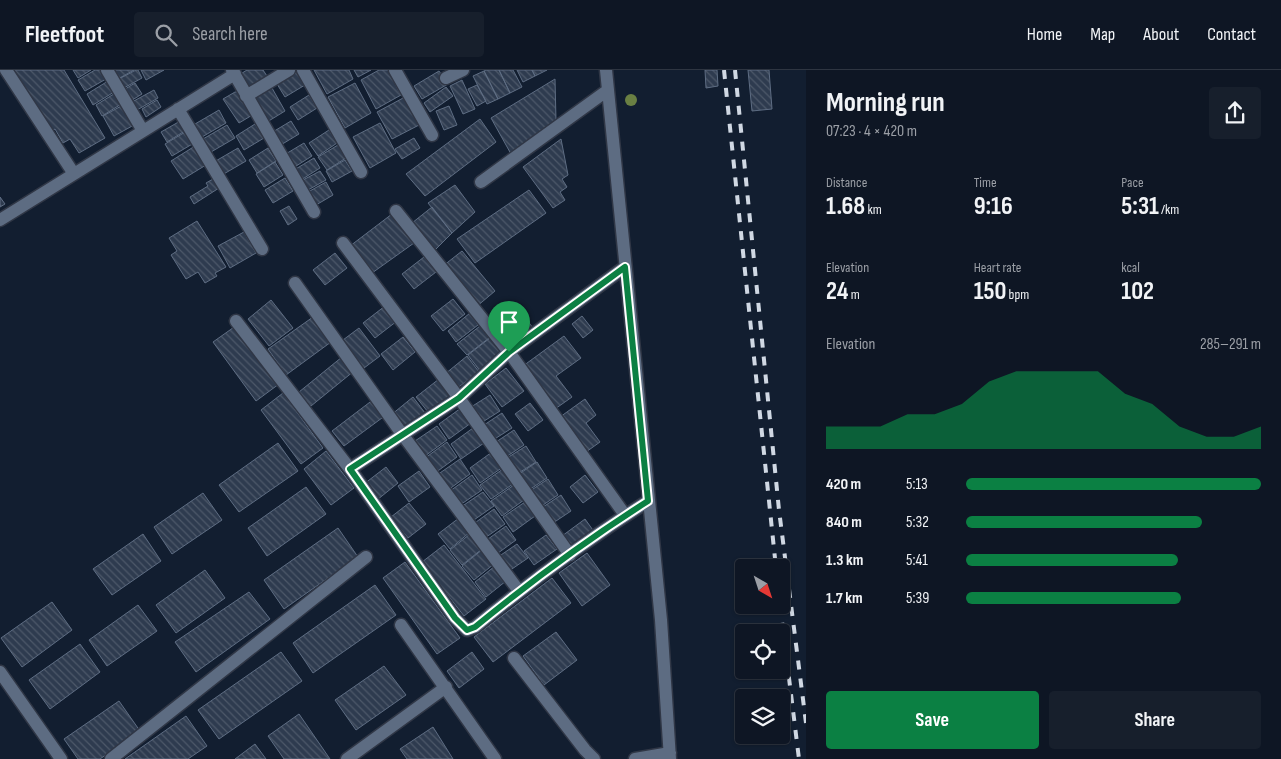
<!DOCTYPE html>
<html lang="en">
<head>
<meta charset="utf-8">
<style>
	body { margin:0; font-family:"Sofia Sans Condensed",sans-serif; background:#171f2c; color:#f1f3f6; height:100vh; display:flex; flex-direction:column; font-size:19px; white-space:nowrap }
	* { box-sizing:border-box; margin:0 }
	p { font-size:16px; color:#9b9fa6 }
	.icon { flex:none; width:28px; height:28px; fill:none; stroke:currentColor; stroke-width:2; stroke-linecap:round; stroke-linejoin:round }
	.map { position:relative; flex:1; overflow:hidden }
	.side { display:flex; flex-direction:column; background:#0e1624; width:475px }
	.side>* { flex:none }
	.needle { width:32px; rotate:141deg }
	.controls { position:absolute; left:735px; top:489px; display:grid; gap:10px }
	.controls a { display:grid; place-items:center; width:55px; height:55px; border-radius:5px; background:#0e1624; box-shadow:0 1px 4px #0004,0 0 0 1px #2e3541; font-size:25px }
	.pin { position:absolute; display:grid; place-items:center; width:42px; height:42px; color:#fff; margin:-51px -21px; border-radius:50% 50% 50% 0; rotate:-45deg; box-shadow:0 0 5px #0007 }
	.pin .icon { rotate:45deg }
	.round { display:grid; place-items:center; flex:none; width:52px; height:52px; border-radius:5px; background:#171f2c }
	.overview { display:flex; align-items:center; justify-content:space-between; height:85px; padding:0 20px }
	h1 { font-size:28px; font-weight:700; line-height:38px }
	.figures { display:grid; grid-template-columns:repeat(3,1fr); gap:8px; height:85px; padding:5px 20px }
	.figures div { display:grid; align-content:center }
	.figures b { font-size:25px; font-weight:700 }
	.figures small { font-size:14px; font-weight:400 }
	.figures p { font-size:14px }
	.chart { height:140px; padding:10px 20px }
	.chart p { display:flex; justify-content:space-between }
	.chart svg { width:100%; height:90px; margin-top:5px; fill:#0b8043; opacity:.7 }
	.primary-button { display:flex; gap:10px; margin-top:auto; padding:10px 20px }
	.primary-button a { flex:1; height:58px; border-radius:5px; background:#0b8043; color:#fff; font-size:20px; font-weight:700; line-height:58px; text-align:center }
	.primary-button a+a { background:#171f2c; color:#f1f3f6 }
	ul { padding:0 20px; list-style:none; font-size:16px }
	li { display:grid; grid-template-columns:80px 60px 1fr; align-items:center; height:38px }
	li i { height:12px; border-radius:6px; background:#0b8043 }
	header { display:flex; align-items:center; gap:30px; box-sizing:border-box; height:70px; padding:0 25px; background:#0e1624; border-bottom:1px solid #2e3541 }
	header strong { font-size:24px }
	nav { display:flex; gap:28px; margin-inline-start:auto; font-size:18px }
	.search { width:350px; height:45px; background:#171f2c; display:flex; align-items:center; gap:12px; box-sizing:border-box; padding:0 18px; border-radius:5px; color:#9b9fa6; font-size:19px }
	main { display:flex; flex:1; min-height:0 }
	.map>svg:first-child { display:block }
	.building { fill:url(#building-back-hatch); stroke:#5e6d83 }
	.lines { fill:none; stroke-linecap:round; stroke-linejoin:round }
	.minor-casing { stroke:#303746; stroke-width:15 }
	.minor { stroke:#5d6c82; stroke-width:12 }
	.rail { stroke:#d0d8e3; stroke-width:4; stroke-dasharray:9 9; stroke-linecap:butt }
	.tree { fill:#6a8043 }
	.route-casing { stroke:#fff; stroke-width:10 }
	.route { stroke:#0b8043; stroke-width:6 }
</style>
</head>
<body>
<header>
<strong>Fleetfoot</strong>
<div class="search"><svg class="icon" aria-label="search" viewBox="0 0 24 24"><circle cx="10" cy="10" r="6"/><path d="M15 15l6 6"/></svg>Search here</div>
<nav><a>Home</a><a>Map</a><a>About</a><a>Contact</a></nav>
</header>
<main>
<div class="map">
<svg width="806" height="689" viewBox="0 0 806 689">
	<defs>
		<pattern id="building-back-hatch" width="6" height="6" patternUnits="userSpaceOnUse" patternTransform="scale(1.25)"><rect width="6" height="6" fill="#2e3b4f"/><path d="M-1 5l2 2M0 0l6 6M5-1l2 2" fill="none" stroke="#4d5869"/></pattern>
	</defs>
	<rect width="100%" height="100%" fill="#121e30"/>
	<path class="building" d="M 14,0 L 64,0 L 105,68 L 79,83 L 70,69 L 63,73 L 55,59 L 50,62 Z
		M 73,0 L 91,0 L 78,8 Z
		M 95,0 L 100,0 L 106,9 L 85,21 L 78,10 Z
		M 113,0 L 134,0 L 116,10 Z
		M 136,0 L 138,0 L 142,8 L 122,19 L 117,10 Z
		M 141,0 L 164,0 L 146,10 Z
		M 247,0 L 263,0 L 267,6 L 247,18 L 239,5 Z
		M 314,0 L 349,0 L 353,9 L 327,24 Z
		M 354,0 L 371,0 L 358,7 Z
		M 379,0 L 388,0 L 401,25 L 376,39 L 361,10 Z
		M 486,0 L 499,0 L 510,23 L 498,29 L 484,1 Z
		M 499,0 L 513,0 L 522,17 L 510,23 Z
		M 517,0 L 532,0 L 535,6 L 523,12 Z
		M 532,0 L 547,0 L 535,6 Z
		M 705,0 L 717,0 L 718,16 L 706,18 Z
		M 748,0 L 769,0 L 772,39 L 752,41 Z
		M 439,1 L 448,14 L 422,29 L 414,16 Z
		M 484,1 L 498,29 L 487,34 L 473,6 Z
		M 297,2 L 305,15 L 285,27 L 277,14 Z
		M 555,9 L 556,51 L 511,84 L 491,48 Z
		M 462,10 L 475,39 L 463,44 L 450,16 Z
		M 108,11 L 114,22 L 93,35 L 87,24 Z
		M 135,13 L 142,24 L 129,32 L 122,21 Z
		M 355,13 L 371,43 L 345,58 L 328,27 Z
		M 477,15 L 486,31 L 477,36 L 468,19 Z
		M 446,17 L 453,26 L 430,42 L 424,33 Z
		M 272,18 L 285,41 L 267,52 L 254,28 Z
		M 154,20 L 158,28 L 137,40 L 132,32 Z
		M 117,22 L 123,33 L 102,46 L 96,35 Z
		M 235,22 L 240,22 L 254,44 L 239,53 L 223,29 Z
		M 309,25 L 317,38 L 298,50 L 290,37 Z
		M 405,27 L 419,55 L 392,69 L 377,42 Z
		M 157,30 L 161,37 L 146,47 L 142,39 Z
		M 123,35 L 134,55 L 114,66 L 103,46 Z
		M 449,36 L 457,55 L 444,60 L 436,41 Z
		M 219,40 L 226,53 L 202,67 L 195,54 Z
		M 480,49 L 496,72 L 425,126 L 406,104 Z
		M 182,50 L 188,59 L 167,72 L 161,62 Z
		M 291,51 L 299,64 L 279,76 L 271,63 Z
		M 380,53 L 396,83 L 370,98 L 353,67 Z
		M 255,54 L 264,68 L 244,80 L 236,66 Z
		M 227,55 L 235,68 L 211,82 L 203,69 Z
		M 329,60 L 337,73 L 318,86 L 309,73 Z
		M 187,61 L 194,73 L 172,86 L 165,74 Z
		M 414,68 L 420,78 L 402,89 L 395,79 Z
		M 561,69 L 568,105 L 562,109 L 567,117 L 560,122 L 565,130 L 553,138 L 523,97 Z
		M 304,73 L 312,86 L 293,98 L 284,85 Z
		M 338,75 L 346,88 L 327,100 L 318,87 Z
		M 195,76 L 206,95 L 183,109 L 171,91 Z
		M 238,78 L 246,91 L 222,105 L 214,92 Z
		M 268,78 L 276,91 L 257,103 L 249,90 Z
		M 314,88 L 320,98 L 301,110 L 294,100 Z
		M 345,90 L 352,101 L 332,112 L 326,101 Z
		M 275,92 L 283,105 L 264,117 L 256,104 Z
		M 320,101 L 326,110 L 308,120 L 303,110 Z
		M 285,108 L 293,121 L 273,133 L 265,120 Z
		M 213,109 L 219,118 L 194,134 L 190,127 L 208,116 L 206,113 Z
		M 326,112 L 333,125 L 316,135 L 308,122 Z
		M 455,115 L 475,142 L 452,163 L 428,133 Z
		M 529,120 L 546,143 L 475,193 L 457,169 Z
		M 0,127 L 5,134 L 0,137 Z
		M 289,136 L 297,149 L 288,155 L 280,141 Z
		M 432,137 L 452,163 L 433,182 L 412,153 Z
		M 392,144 L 414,173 L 372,203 L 350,176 Z
		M 197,151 L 226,197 L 215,203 L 217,206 L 205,213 L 198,202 L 186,209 L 171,185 L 177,181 L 169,168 Z
		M 244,162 L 256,183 L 230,198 L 218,176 Z
		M 462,181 L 495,221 L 476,237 L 443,196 Z
		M 335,183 L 347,198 L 325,215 L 313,200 Z
		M 424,187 L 436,202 L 414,219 L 402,204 Z
		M 453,229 L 465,244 L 443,261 L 431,246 Z
		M 271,230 L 293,258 L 269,276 L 248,249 Z
		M 385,236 L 397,251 L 375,268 L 363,253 Z
		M 521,242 L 533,258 L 511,275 L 499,260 Z
		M 470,243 L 478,255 L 456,272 L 448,261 Z
		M 582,246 L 593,260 L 583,268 L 572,254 Z
		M 313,247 L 331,272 L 286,305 L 268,279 Z
		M 237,255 L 279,314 L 256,331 L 213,272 Z
		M 480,256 L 489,268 L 467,285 L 457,274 Z
		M 359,258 L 380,286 L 360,301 L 339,273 Z
		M 564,266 L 581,288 L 556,306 L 572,327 L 555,339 L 523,296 Z
		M 403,267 L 415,282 L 393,300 L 381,284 Z
		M 490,268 L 502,283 L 480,301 L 468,285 Z
		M 467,286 L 479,302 L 456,319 L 445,304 Z
		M 342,287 L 354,301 L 311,336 L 299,322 Z
		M 506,298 L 524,321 L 502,337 L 485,314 Z
		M 439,309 L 451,325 L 428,342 L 416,327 Z
		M 283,323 L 323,378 L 301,394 L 261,340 Z
		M 490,325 L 500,341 L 481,353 L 471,337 Z
		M 413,327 L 425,343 L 403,360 L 391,345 Z
		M 374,329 L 386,345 L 344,376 L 332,361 Z
		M 585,329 L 596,345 L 586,353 L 600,372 L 586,382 L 560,347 Z
		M 530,333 L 543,350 L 528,361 L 515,344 Z
		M 461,338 L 471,353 L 449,369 L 439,354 Z
		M 502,343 L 512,358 L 493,370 L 484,355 Z
		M 437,356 L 447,370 L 425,386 L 415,371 Z
		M 473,358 L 484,373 L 461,389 L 451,374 Z
		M 514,360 L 524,375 L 506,387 L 496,372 Z
		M 447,372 L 457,387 L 435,403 L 425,388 Z
		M 278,373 L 298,401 L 239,442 L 219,415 Z
		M 526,376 L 536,392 L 517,404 L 507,388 Z
		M 326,381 L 354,418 L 331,435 L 304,399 Z
		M 492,382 L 503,397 L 480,413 L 470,398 Z
		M 460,389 L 470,404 L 448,420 L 437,405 Z
		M 537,392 L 547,408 L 529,420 L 519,404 Z
		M 386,397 L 398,413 L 377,430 L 364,414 Z
		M 503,399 L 513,414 L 491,429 L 480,415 Z
		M 419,401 L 430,417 L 409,432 L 398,416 Z
		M 472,405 L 482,420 L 460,435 L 450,421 Z
		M 585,405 L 598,422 L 583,433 L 570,417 Z
		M 548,409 L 558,425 L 540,437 L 530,421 Z
		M 514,415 L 524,430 L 502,446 L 491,431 Z
		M 306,417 L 326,444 L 267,486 L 248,458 Z
		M 483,422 L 494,436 L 471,452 L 461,437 Z
		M 203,423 L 222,450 L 172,484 L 154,457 Z
		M 561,425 L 571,441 L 553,453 L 543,437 Z
		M 525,432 L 535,446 L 513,462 L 503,447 Z
		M 409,433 L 426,454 L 408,468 L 391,447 Z
		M 494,439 L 505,454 L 482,470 L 472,455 Z
		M 459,448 L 470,462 L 450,479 L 438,464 Z
		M 585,449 L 595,463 L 572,480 L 562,466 Z
		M 506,456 L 516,470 L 494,486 L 484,472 Z
		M 338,458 L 358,487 L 284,539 L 264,510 Z
		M 143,464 L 161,491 L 112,525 L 93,499 Z
		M 470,464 L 482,479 L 462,495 L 450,480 Z
		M 546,465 L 557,479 L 534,495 L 524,481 Z
		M 517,474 L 528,488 L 509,501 L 498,487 Z
		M 444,475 L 486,529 L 464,546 L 422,492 Z
		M 483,479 L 494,494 L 474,510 L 462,496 Z
		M 587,483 L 610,515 L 582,536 L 559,503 Z
		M 405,492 L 460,568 L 437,584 L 383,508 Z
		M 495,496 L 506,511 L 486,527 L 475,512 Z
		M 205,500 L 225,528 L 176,563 L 156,535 Z
		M 552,508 L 571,533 L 493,592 L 474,567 Z
		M 375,515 L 396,545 L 313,603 L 293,573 Z
		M 249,522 L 270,549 L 196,602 L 175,572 Z
		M 52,532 L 72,560 L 22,597 L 1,568 Z
		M 138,535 L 157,561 L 107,596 L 89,570 Z
		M 556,562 L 577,590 L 544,615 L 523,586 Z
		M 80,574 L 100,602 L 50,639 L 29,610 Z
		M 281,582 L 302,611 L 219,669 L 198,640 Z
		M 472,582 L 484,599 L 459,618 L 447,601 Z
		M 384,596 L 406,625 L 356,660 L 335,630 Z
		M 119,631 L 140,661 L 100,689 L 78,689 L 64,669 Z
		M 299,644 L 330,689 L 284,689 L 268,666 Z
		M 186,646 L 207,676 L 188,689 L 125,689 Z
		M 433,657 L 453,689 L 407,689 L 400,679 Z
		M 255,674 L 266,689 L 235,689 Z"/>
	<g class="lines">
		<defs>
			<path id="minor" d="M 6,0 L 74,104
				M 107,0 L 143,61
				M 232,0 L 314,142
				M 303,0 L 361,102
				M 395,0 L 432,65
				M 606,0 L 661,550 L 670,689
				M 446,8 L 463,0
				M 246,26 L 289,0
				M 178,39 L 262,179
				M 481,112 L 608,20
				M 396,141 L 509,282 L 625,445
				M 0,150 L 235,4
				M 343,173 L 459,328 L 570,485
				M 625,197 L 509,282 L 459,328 L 350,399 L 455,548 L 467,560 L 475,557 C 530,512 588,469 648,431
				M 295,213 L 402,364 L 519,521
				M 236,251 L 350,399
				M 401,555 L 495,689
				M 514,588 L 585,680 L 594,689
				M 0,602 L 61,689
				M 111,689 L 366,487
				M 347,689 L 446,617
				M 635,689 L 670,683"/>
		</defs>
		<use href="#minor" class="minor-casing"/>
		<use href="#minor" class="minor"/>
		<path class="rail" d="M 724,0 L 776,498
			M 735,0 L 779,440 L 806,653
			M 780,535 L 799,689"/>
	</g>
	<circle class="tree" cx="631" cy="30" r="6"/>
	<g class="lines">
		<defs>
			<path id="route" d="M 625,197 L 648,431 C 588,469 530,512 475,557 L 467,560 L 455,548 L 350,399 L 459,328 L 509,282 Z"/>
		</defs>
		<use href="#route" class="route-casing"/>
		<use href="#route" class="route"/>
	</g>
</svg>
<div class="controls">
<a><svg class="needle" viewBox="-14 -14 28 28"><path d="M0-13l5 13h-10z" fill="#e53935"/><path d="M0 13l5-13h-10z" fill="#9b9fa6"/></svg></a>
<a><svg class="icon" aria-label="locate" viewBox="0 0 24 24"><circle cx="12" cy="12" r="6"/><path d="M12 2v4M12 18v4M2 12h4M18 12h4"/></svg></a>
<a><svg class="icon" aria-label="layers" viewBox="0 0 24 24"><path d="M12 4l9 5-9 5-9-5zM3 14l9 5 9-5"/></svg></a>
</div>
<div class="pin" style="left:509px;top:282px;background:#1e9e55"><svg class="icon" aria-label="arrive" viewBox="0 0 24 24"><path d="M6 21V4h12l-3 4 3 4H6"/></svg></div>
</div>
<section class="side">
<div class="overview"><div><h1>Morning run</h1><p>07:23 · 4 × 420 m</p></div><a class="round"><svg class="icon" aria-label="share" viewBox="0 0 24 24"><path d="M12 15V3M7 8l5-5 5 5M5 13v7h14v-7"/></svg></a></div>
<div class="figures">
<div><p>Distance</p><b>1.68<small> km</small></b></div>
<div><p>Time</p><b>9:16</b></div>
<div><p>Pace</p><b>5:31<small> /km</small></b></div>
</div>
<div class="figures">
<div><p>Elevation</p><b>24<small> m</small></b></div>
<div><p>Heart rate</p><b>150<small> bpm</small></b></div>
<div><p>kcal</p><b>102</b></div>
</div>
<div class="chart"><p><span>Elevation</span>285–291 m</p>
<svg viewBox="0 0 160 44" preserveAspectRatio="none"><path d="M0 44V33L10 33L20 33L30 27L40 27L50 22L60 11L70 6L80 6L90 6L100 6L110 17L120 22L130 33L140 38L150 38L160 33V44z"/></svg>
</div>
<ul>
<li><b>420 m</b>5:13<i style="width:100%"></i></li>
<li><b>840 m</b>5:32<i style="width:80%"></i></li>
<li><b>1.3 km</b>5:41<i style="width:72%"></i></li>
<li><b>1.7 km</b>5:39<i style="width:73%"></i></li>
</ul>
<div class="primary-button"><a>Save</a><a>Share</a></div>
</section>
</main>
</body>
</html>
